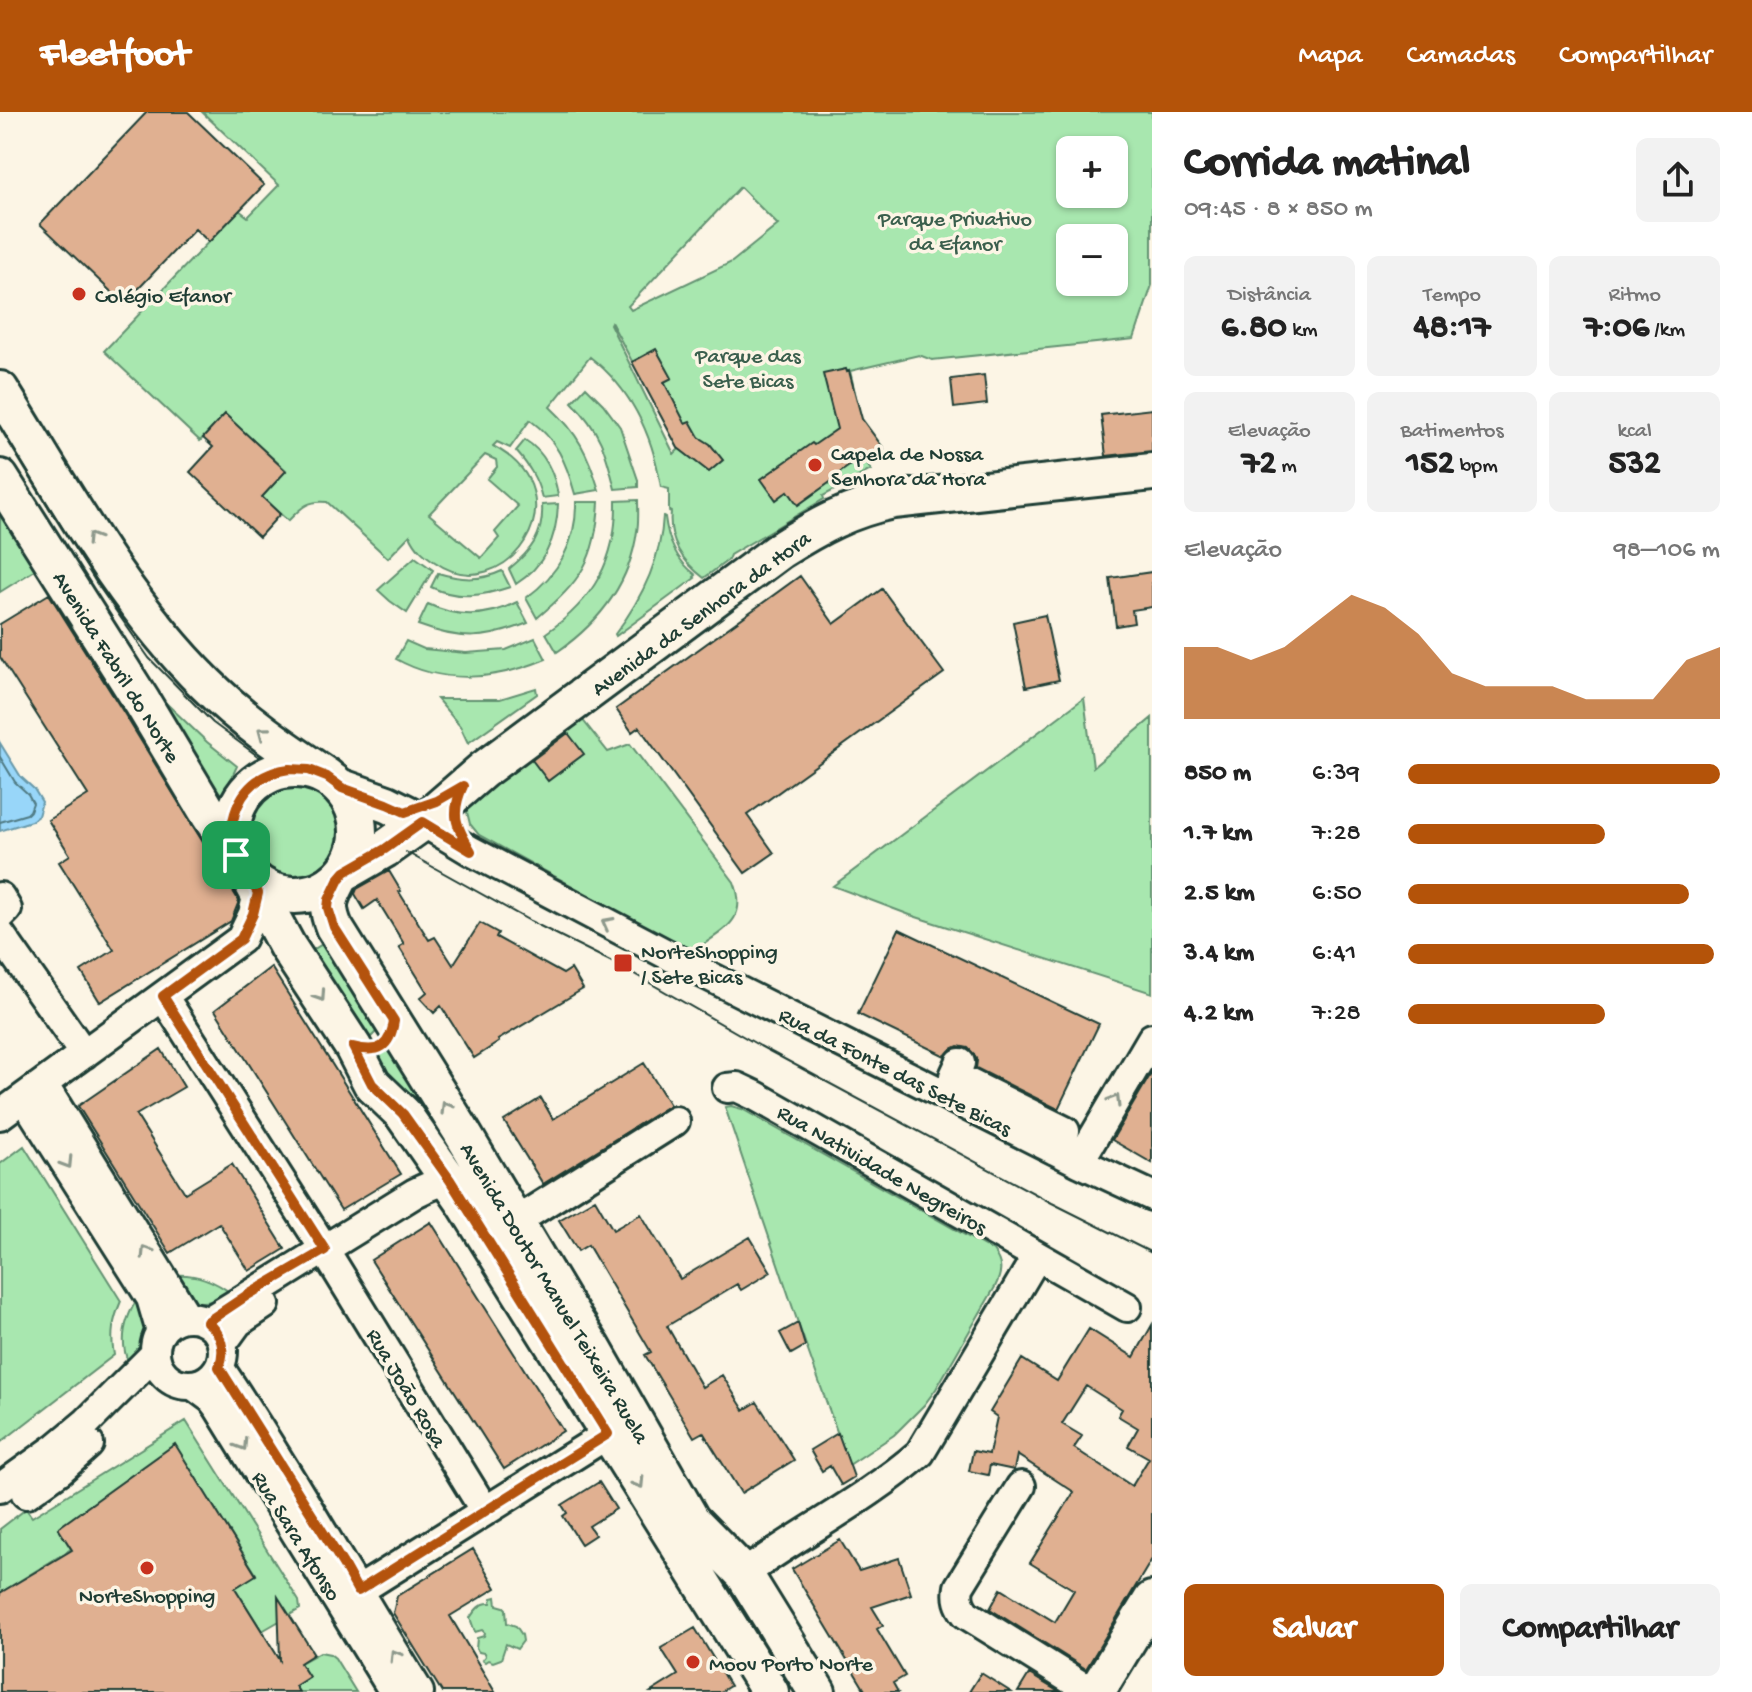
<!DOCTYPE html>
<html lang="pt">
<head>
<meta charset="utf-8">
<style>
	body { margin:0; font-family:"Gochi Hand",sans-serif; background:#f2f2f2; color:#222; height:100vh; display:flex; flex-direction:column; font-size:30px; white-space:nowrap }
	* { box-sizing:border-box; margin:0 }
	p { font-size:26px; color:#767676 }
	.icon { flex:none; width:44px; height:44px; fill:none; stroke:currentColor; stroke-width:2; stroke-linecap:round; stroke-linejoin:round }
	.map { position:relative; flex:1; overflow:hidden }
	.side { display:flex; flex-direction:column; background:#fff; width:600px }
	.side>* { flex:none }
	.buttons { position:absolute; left:1056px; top:24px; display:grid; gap:16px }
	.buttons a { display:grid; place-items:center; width:72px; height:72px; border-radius:12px; background:#fff; box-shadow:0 2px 6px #0004; font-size:40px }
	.pin { position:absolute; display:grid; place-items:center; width:68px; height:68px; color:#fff; margin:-34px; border-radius:16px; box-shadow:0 4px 12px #0006 }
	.round { display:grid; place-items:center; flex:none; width:84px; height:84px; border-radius:12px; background:#f2f2f2 }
	.overview { display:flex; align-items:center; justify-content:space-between; height:136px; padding:0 32px }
	h1 { font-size:44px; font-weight:700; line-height:60px }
	.stats { display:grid; grid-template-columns:repeat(3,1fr); gap:12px; height:136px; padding:8px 32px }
	.stats div { display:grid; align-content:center; border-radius:12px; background:#f2f2f2; text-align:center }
	.stats b { font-size:34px; font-weight:700 }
	.stats small { font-size:22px; font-weight:400 }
	.stats p { font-size:22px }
	.chart { height:224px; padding:16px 32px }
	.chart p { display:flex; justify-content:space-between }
	.chart svg { width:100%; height:144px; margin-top:8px; fill:#b45309; opacity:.7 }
	.action { display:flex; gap:16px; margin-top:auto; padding:16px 32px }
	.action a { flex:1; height:92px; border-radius:12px; background:#b45309; color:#fff; font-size:32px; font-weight:700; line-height:92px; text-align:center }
	.action a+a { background:#f2f2f2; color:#222 }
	ul { padding:0 32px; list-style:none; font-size:26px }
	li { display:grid; grid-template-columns:128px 96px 1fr; align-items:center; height:60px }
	li i { height:20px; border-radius:10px; background:#b45309 }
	header { display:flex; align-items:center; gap:48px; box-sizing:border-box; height:112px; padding:0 40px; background:#b45309; color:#fff }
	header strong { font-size:38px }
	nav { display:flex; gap:44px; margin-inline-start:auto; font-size:28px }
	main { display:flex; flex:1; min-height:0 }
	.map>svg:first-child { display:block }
	.green { fill:#a8e7af; stroke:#649272; stroke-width:2; fill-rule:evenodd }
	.water { fill:#98d6f9; stroke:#6899aa; stroke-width:2 }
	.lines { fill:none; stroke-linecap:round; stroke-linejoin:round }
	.shore { stroke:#4f7a83; stroke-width:2 }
	.building { fill:#e0b091; stroke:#1f3d34; stroke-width:2; fill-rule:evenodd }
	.minor-casing { stroke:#1f3d34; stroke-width:34 }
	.major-casing { stroke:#1f3d34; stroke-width:42 }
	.minor { stroke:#fcf5e5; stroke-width:28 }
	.major { stroke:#fcf5e5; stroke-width:36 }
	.tram { stroke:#1f3d34; stroke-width:2 }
	.oneway { stroke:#8e998c }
	.route-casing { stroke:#fff; stroke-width:16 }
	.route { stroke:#b45309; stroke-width:10 }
	.poi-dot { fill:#c8321e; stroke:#fcf5e5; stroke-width:3 }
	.labels { text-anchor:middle; stroke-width:7; stroke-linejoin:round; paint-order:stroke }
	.park-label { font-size:22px; fill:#3a5f4d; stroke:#fcf5e5 }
	.poi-label { font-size:22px; fill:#1f3d34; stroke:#fcf5e5; text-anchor:start }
	.street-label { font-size:22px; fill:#1f3d34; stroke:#fcf5e5 }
</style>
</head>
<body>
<header>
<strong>Fleetfoot</strong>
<nav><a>Mapa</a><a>Camadas</a><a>Compartilhar</a></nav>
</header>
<main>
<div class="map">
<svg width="1152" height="1580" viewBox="0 0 1152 1580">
	<rect width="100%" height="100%" fill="#fcf5e5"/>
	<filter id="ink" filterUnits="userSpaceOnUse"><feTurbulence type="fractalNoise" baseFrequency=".0125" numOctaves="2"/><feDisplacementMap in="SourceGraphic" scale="16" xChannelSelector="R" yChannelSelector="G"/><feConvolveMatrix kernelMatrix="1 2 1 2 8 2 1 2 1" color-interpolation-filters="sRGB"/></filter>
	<g filter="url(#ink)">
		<path class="green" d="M 202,0 L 1152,0 L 1152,173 L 1134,227 L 932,248 L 919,243 L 850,259 L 859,298 L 857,301 L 884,337 L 866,351 L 871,358 L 823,384 L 824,387 L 730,443 L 728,448 L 704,466 C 682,449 668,429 671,400 L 669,399 L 669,377 L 661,375 C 653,324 631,277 590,245 L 550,295 C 578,321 588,342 599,378 L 575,382 C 566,350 557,328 530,308 L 510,336 L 497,330 L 493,334 C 587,383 504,499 435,450 C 423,442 416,436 410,423 L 388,446 L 327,390 C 307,388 301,396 288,409 L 262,385 L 286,358 L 225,303 L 200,329 L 104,239 L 239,98 L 248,105 L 279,73 ZM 1070,38 L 1114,38 L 1114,82 L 1070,82 ZM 740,75 L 778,113 L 732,150 L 631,198 L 628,194 ZM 1070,126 L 1114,126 L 1114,170 L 1070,170 ZM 611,210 L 679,337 L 674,342 L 610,212 ZM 485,343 L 496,348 L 497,355 L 487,367 L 518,394 L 495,420 L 499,426 L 481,446 L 429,402 Z
			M 586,275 L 603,292 L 620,315 L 638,368 L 638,375 L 615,377 C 606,340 600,318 572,290 Z
			M 525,328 C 545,340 555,362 558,384 L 542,386 C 537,366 529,354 516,339 Z
			M 638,388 C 638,398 639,409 637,419 C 630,472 600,510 557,540 L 546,521 C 594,488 617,447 616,389 Z
			M 576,390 L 599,390 C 596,448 581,469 537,506 L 526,486 C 558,463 577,430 576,390 Z
			M 558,392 C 557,425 546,453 516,472 L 509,457 C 531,439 544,423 542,393 Z
			M 0,399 L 35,458 L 0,480 Z
			M 663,404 L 665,405 C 668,429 676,448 696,463 L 694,465 L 695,466 L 616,524 L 615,522 C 641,488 661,448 663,404 Z
			M 415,445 L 433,458 L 407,501 L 390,489 L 378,478 Z
			M 502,459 L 510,475 C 483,484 457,488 431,475 L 438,461 C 461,468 481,469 502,459 Z
			M 517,490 L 528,511 C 485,528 461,529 418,513 L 428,492 C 459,507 488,505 517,490 Z
			M 535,526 L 546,547 C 498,567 444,574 396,547 L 406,529 L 424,537 L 466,541 L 506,538 Z
			M 147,573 L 207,630 L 237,654 L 218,695 Z
			M 536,576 L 537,582 L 468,631 L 460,614 L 437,587 L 500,587 Z
			M 1084,586 L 1093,655 L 1152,606 L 1152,881 L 910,803 L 833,774 Z
			M 578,602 L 608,640 L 630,632 L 734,770 C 749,808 724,817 697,837 L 680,833 L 479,723 L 470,712 L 466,696 Z
			M244 720a51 51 0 1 1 102 0a51 51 0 1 1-102 0Z
			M 329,828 L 378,918 L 369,927 L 303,844 Z
			M 393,931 L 445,1013 L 425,1025 L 376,944 L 385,938 Z
			M 731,994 L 742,997 L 993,1139 C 1003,1152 1002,1161 995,1175 L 936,1277 L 924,1293 L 894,1323 L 849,1353 L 798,1211 L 725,995 Z
			M 24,1034 L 121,1189 C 113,1208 110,1223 114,1243 L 0,1331 L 0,1052 Z
			M 173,1163 C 196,1161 214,1168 232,1182 C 218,1188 207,1192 192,1189 Z
			M 139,1184 C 145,1211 149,1229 129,1252 C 118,1228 126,1204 139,1184 Z
			M 186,1309 L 299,1489 L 300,1497 L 262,1519 L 235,1476 L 256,1462 L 175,1333 L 59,1417 L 71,1437 L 0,1481 L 0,1417 L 26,1397 L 32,1405 Z
			M 496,1485 L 497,1493 L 504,1495 L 506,1497 L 507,1511 L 516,1514 L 522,1523 L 523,1529 L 517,1537 L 506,1532 L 501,1547 L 493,1550 L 488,1548 L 485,1550 L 482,1548 L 485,1544 L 484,1541 L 479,1540 L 476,1537 L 477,1526 L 484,1524 L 485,1521 L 482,1518 L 475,1520 L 470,1506 C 475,1498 481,1490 491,1491 L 492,1486 Z
			M 320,1540 L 330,1542 L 335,1546 L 356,1580 L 299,1580 L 295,1574 L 309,1565 L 300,1551 Z"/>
		<path class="water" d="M 0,631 L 21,665 L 34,677 L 42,690 L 38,704 L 31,709 L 0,719 Z"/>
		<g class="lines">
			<path class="shore" d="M 0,645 L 15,670 L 28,682 L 33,691 L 30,699 L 27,702 L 0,710"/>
		</g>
		<path class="building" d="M 147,0 L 188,0 L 264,73 L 209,130 L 195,117 L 124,192 L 40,112 Z
			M 656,237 L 672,266 L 664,270 L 685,311 L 690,309 L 699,325 L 710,332 L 723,348 L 709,360 L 678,336 L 632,250 Z
			M 846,257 L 847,260 L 849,259 L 862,307 L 884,337 L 866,351 L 862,345 L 835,364 L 836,366 L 798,393 L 788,379 L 776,388 L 761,367 L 812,331 L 814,333 L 837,317 L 823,262 Z
			M 984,263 L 987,292 L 954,296 L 951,267 Z
			M 1152,297 L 1152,339 L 1106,344 L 1101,303 Z
			M 225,302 L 286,359 L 262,385 L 280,402 L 259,425 L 190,360 L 213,335 L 203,326 Z
			M 1152,460 L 1152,495 L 1132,498 L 1134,511 L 1116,514 L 1110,466 Z
			M 800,464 L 834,512 L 882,477 L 944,561 L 747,703 L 774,741 L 745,761 L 639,615 L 632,620 L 616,597 Z
			M 49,482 L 124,601 L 239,789 L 231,809 L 100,890 L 81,859 L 114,838 L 59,750 L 70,743 L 48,708 L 88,683 L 0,545 L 0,512 Z
			M 1045,503 L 1059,568 L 1026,575 L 1013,510 Z
			M 568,621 L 584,642 L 548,669 L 532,648 Z
			M 389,759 L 401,779 L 399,780 L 429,828 L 435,825 L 453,853 L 480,811 L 498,821 L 496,825 L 563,862 L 571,857 L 583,877 L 498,928 L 499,930 L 474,946 L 441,894 L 434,901 L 420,886 L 427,880 L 399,835 L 404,832 L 377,788 L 364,797 L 355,782 L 357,777 Z
			M 899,817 L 1099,912 L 1058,997 L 976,956 L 977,949 L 974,942 L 968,936 L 958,934 L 950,938 L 945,944 L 858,902 Z
			M 271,855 L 401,1062 L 341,1098 L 215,898 Z
			M 161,937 L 184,975 L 136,1003 L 185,1081 L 232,1052 L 285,1137 L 249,1159 L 219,1111 L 170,1141 L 78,994 Z
			M 644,951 L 670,993 L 543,1072 L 504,1009 L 541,986 L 553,1007 Z
			M 1152,960 L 1152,1051 L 1112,1028 Z
			M 595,1087 L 613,1118 L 641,1102 L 680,1167 L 750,1125 L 771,1160 L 741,1178 L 737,1172 L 667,1214 L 702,1275 L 722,1263 L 744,1298 L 757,1290 L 794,1348 L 741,1381 L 703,1320 L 694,1325 L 645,1243 L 651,1240 L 588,1133 L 578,1139 L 559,1108 Z
			M 431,1110 L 563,1319 L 504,1357 L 371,1148 Z
			M 798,1211 L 805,1234 L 791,1242 L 780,1221 Z
			M 1152,1213 L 1152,1447 L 1086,1557 L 990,1497 L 1001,1477 L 1055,1510 L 1074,1478 L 1030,1451 L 1074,1380 L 1017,1343 L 1014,1358 L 990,1353 L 988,1363 L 969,1359 L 973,1339 L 989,1342 L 997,1305 L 990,1300 L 1022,1247 L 1057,1269 L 1089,1217 L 1134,1245 ZM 1086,1274 L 1122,1297 L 1118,1304 L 1138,1316 L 1128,1334 L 1149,1346 L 1132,1374 L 1074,1336 L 1082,1324 L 1062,1312 Z
			M 838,1321 L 854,1365 L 841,1373 L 830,1354 L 822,1359 L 810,1338 Z
			M 175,1332 L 256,1463 L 235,1476 L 280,1548 L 278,1485 L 314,1542 L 300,1551 L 309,1565 L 295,1574 L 299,1580 L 0,1580 L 0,1481 L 72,1438 L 58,1416 Z
			M 599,1370 L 616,1397 L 589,1414 L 595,1423 L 581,1432 L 563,1404 L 567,1401 L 562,1393 Z
			M 840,1428 L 859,1459 L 899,1446 L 911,1482 L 872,1495 L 883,1513 L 877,1517 L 905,1564 L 893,1571 L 898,1580 L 866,1580 L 792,1457 Z
			M 473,1437 L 496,1476 L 450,1504 L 495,1580 L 442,1580 L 393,1501 L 397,1484 Z
			M 695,1516 L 730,1574 L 720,1580 L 651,1580 L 678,1563 L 661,1536 Z
			M 981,1561 L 1011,1580 L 969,1580 Z
			M 1029,1562 L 1059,1580 L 1018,1580 Z"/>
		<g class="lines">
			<defs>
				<path id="minor" d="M 423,710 L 471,739 L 691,855 L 1079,1050 L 1152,1084
					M 0,785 L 7,797 L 0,804
					M 0,822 L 84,942
					M 163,884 L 325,1138
					M 960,951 L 954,964 L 1065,1019 L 1055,1038
					M 43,972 L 187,1205
					M 727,976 L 737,975 L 756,984 L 1127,1195
					M 24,986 L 151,1186 L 161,1220
					M 0,1003 L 241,827 L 253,802 L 258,781
					M 1079,1050 L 1152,926
					M 515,1110 L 675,1009
					M 332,1150 L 485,1399
					M155 1239a34 34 0 1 1 68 0a34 34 0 1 1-68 0Z
					M 207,1210 L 415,1081 C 431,1073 448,1065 466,1071
					M 222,1232 L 238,1210 L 265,1192
					M 219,1255 C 290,1361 352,1472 419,1580
					M 193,1273 L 212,1287 L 218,1295 L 394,1580
					M 1021,1374 L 959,1475 C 957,1486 959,1493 966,1502 L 1091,1580
					M 0,1376 L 57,1335 L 87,1310 L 155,1242
					M 26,1382 L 60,1358 L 89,1332
					M 744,1462 C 801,1420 866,1388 920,1341 L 1037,1144
					M 358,1479 L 608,1322"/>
				<path id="major" d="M 0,278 C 62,377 122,489 206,572 C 242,608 285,637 327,665
					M 0,366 L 142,590 L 209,702 L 236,743
					M232 720a63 63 0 1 1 126 0a63 63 0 1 1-126 0Z
					M 342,676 L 387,692 L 423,710
					M 345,760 L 385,737 L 423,710 L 483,658 L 780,438 C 818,414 849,397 893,388 L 1152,360
					M 248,762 L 287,834 L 353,935 L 372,972 L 403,1002 L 465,1091 L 770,1580
					M 339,767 C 329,786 325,793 334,815 L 460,1017 L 564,1192 L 592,1235 L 691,1408 L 744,1462 L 817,1580
					M 1096,1580 L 1152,1488"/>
			</defs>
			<use href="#minor" class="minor-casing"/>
			<use href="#major" class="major-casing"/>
			<use href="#minor" class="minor"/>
			<use href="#major" class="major"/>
			<path class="tram" d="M 0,315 L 97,472 L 149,546 L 213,611 L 259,645
				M 406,740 L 530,809 L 622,855 L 760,934 L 1052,1091 L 1152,1141"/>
		</g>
		<defs><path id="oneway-chevron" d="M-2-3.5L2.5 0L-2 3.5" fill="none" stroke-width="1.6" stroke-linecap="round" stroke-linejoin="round" transform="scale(2)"/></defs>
		<g class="oneway">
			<use href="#oneway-chevron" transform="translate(92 426) rotate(-122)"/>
			<use href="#oneway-chevron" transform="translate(263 620) rotate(-143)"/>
			<use href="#oneway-chevron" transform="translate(607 811) rotate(-152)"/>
			<use href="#oneway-chevron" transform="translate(320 884) rotate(56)"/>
			<use href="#oneway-chevron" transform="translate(1115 988) rotate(-59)"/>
			<use href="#oneway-chevron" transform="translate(446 995) rotate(-121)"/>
			<use href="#oneway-chevron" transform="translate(67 1051) rotate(58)"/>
			<use href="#oneway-chevron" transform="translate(146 1139) rotate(-122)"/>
			<use href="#oneway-chevron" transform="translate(242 1333) rotate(58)"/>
			<use href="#oneway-chevron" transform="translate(639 1371) rotate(58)"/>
			<use href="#oneway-chevron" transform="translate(395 1543) rotate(-122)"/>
		</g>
	</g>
	<g class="lines" filter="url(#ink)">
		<defs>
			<path id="route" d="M 289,657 L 309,658 L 327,665 L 342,676 L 387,692 L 405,700 L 437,689 L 463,674 C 450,702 456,714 471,739 L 423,710 L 385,737 L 345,760 L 339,767 L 329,788 L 328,796 L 334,815 L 394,909 C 390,935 379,942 353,935 L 372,972 L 403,1002 L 450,1068 L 608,1322 L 358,1479 L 343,1452 L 219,1255 C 226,1238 222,1221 207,1210 L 246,1184 L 325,1138 L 163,884 L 241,827 L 253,802 L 258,781 C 251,768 241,756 236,742 C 225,711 239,674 270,662 C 276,659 283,658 289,657 Z"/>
		</defs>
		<use href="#route" class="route-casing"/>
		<use href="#route" class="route"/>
	</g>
	<g class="poi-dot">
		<circle cx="79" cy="182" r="8"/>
		<circle cx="815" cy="353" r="8"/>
		<rect x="613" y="841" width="20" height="20" rx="4"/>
		<circle cx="147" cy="1456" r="8"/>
		<circle cx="693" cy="1550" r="8"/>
	</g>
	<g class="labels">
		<g class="park-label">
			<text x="955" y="113">Parque Privativo<tspan x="955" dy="25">da Efanor</tspan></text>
			<text x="748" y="250">Parque das<tspan x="748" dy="25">Sete Bicas</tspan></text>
		</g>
		<g class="poi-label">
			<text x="95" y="190">Colégio Efanor</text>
			<text x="831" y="348">Capela de Nossa<tspan x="831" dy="25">Senhora da Hora</tspan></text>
			<text x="641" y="846">NorteShopping<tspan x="641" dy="25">/ Sete Bicas</tspan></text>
			<text x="147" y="1490" text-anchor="middle">NorteShopping</text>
			<text x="709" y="1558">Moov Porto Norte</text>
		</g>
		<g class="street-label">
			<text transform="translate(700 500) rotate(-36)" y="8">Avenida da Senhora da Hora</text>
			<text transform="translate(118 554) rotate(58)" y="8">Avenida Fabril do Norte</text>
			<text transform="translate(896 958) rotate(27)" y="8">Rua da Fonte das Sete Bicas</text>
			<text transform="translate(883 1056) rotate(30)" y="8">Rua Natividade Negreiros</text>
			<text transform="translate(556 1180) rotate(59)" y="8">Avenida Doutor Manuel Teixeira Ruela</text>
			<text transform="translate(408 1275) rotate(59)" y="8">Rua João Rosa</text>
			<text transform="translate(298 1423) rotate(58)" y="8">Rua Sara Afonso</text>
		</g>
	</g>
</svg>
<div class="buttons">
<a>+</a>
<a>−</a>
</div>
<div class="pin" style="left:236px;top:743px;background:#1e9e55"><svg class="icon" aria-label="arrive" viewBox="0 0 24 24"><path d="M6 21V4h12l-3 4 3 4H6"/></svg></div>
</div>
<section class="side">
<div class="overview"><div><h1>Corrida matinal</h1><p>09:45 · 8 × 850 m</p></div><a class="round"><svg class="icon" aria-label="share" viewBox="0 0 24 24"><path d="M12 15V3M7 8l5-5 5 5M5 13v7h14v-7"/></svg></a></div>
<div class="stats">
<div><p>Distância</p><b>6.80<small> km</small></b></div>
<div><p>Tempo</p><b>48:17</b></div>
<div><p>Ritmo</p><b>7:06<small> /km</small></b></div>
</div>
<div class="stats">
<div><p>Elevação</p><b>72<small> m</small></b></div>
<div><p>Batimentos</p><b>152<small> bpm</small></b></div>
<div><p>kcal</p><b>532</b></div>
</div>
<div class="chart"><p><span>Elevação</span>98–106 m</p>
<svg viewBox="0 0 160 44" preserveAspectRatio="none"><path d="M0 44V22L10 22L20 26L30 22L40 14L50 6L60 10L70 18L80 30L90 34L100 34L110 34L120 38L130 38L140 38L150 26L160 22V44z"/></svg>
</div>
<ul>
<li><b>850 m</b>6:39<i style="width:100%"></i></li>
<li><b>1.7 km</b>7:28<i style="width:63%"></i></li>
<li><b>2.5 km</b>6:50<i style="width:90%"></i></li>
<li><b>3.4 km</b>6:41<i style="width:98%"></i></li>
<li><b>4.2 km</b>7:28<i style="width:63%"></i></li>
</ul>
<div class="action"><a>Salvar</a><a>Compartilhar</a></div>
</section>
</main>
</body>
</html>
